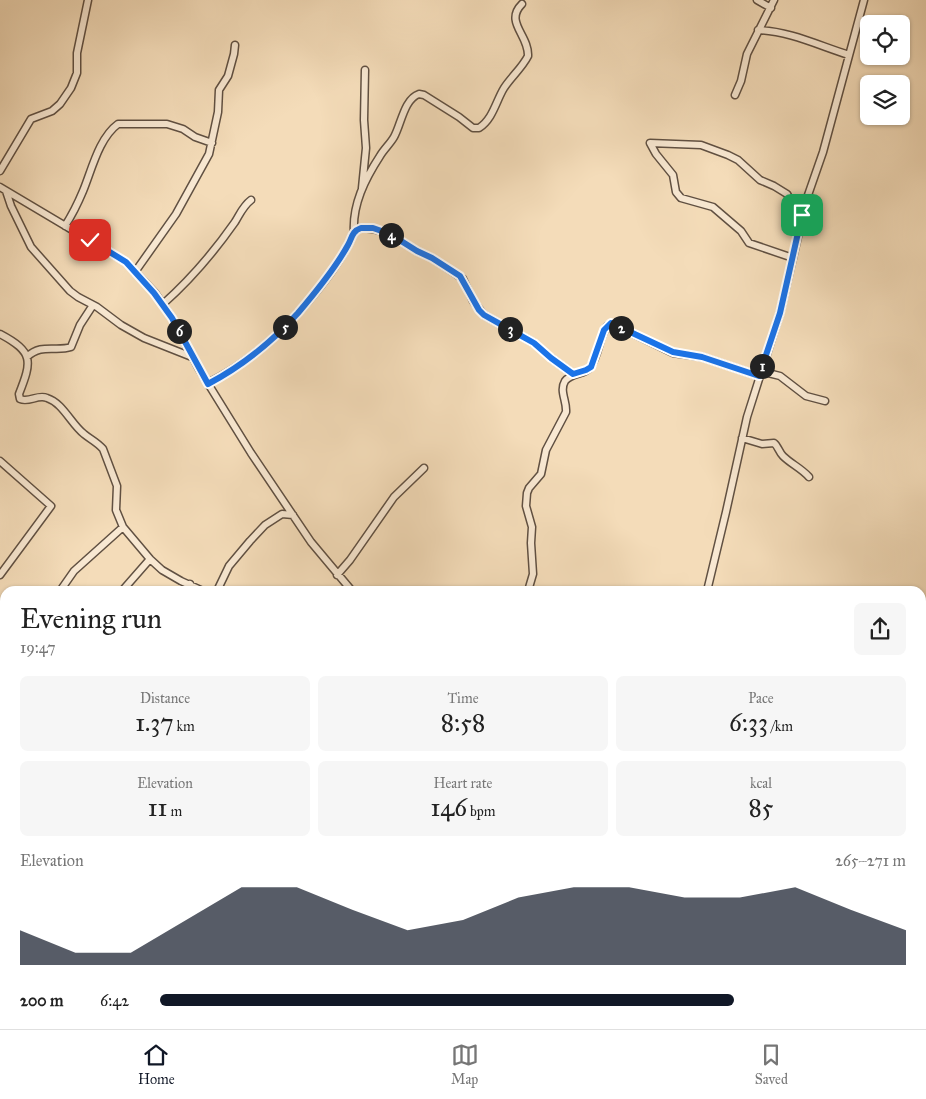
<!DOCTYPE html>
<html lang="en">
<head>
<meta charset="utf-8">
<style>
	body { margin:0; font-family:"IM FELL Great Primer",serif; background:#f6f6f6; color:#222; height:100vh; display:flex; flex-direction:column; font-size:19px; white-space:nowrap }
	* { box-sizing:border-box; margin:0 }
	p { font-size:16px; color:#767676 }
	.icon { flex:none; width:28px; height:28px; fill:none; stroke:currentColor; stroke-width:2; stroke-linecap:round; stroke-linejoin:round }
	.map { position:relative; flex:1; overflow:hidden }
	.drawer { position:absolute; left:0px; top:586px; width:926px; height:444px; display:flex; flex-direction:column; background:#fff; border-radius:15px 15px 0 0; box-shadow:0 1px 4px #0004 }
	.drawer>* { flex:none }
	.buttons { position:absolute; left:860px; top:15px; display:grid; gap:10px }
	.buttons a { display:grid; place-items:center; width:50px; height:50px; border-radius:8px; background:#fff; box-shadow:0 1px 4px #0004; font-size:25px }
	.pin { position:absolute; display:grid; place-items:center; width:42px; height:42px; color:#fff; margin:-21px; border-radius:10px; box-shadow:0 2px 8px #0006 }
	.km { position:absolute; width:25px; height:25px; margin:-12px; border-radius:50%; background:#222; color:#fff; font-size:14px; line-height:25px; text-align:center }
	.round { display:grid; place-items:center; flex:none; width:52px; height:52px; border-radius:8px; background:#f6f6f6 }
	.summary { display:flex; align-items:center; justify-content:space-between; height:85px; padding:0 20px }
	h1 { font-size:28px; font-weight:600; line-height:38px }
	.metrics { display:grid; grid-template-columns:repeat(3,1fr); gap:8px; height:85px; padding:5px 20px }
	.metrics div { display:grid; align-content:center; border-radius:8px; background:#f6f6f6; text-align:center }
	.metrics b { font-size:25px; font-weight:600 }
	.metrics small { font-size:14px; font-weight:400 }
	.metrics p { font-size:14px }
	.chart { height:140px; padding:10px 20px }
	.chart p { display:flex; justify-content:space-between }
	.chart svg { width:100%; height:90px; margin-top:5px; fill:#111827; opacity:.7 }
	ul { padding:0 20px; list-style:none; font-size:16px }
	li { display:grid; grid-template-columns:80px 60px 1fr; align-items:center; height:38px }
	li i { height:12px; border-radius:6px; background:#111827 }
	.tab-bar { display:flex; justify-content:space-around; align-items:center; height:70px; border-top:1px solid #e0e0e0; background:#fff; font-size:14px; color:#767676 }
	.tab-bar a { display:grid; justify-items:center; gap:2px }
	.tab-bar .current { color:#111827 }
	.map>svg:first-child { display:block }
	.lines { fill:none; stroke-linecap:round; stroke-linejoin:round }
	.minor-casing { stroke:#605042; stroke-width:9 }
	.minor { stroke:#f8e8d2; stroke-width:6 }
	.route-casing { stroke:#fff; stroke-width:10 }
	.route { stroke:#1a73e8; stroke-width:6 }
</style>
</head>
<body>
<div class="map">
<svg width="926" height="1029" viewBox="0 0 926 1029">
	<rect width="100%" height="100%" fill="#f4dcb9"/>
	<filter id="stains"><feTurbulence type="fractalNoise" baseFrequency=".004" numOctaves="4"/><feColorMatrix values="0 0 0 0 .2 0 0 0 0 .09 0 0 0 0 .02 0 0 0 .5 -.17"/></filter>
	<radialGradient id="worn" r=".72"><stop offset=".6" stop-color="#630" stop-opacity="0"/><stop offset="1" stop-color="#630" stop-opacity=".3"/></radialGradient>
	<g class="lines">
		<defs>
			<path id="minor" d="M 757,0 L 771,8
				M 758,30 C 789,31 820,46 849,55
				M 735,95 L 741,81 L 747,54 L 774,0
				M 0,171 L 31,119 L 52,111 L 60,104 L 71,88 L 77,73 L 77,53 L 88,0
				M 0,187 L 126,262 L 155,293 L 172,318 L 199,369 L 251,453 L 311,542 L 352,591
				M 362,188 L 366,148 L 364,120 L 365,70
				M 6,191 L 11,206 L 31,247 L 70,291 L 78,297 L 97,307 L 121,325 L 144,338 L 192,357
				M 65,226 C 72,215 78,203 83,191 C 92,169 99,138 118,124 L 167,124 L 183,129 L 195,137 L 212,143
				M 354,233 C 352,205 365,179 380,156 C 384,149 390,144 394,137 C 401,125 404,99 419,94 L 424,95 L 459,117 L 473,128 L 479,128 C 493,119 496,101 504,88 C 511,77 522,68 528,56 C 529,35 504,22 522,4
				M 793,258 L 749,243 L 741,231 L 713,207 L 681,198 L 676,192 L 673,175 L 656,154 L 650,143 L 701,145 L 728,155 L 738,160 L 760,180 L 774,186 L 787,194 L 793,205 L 802,215
				M 135,272 L 176,214 L 209,154 L 218,112 L 219,90 L 228,76 L 234,54 L 235,45
				M 163,304 C 190,280 214,252 235,222 C 240,214 243,206 251,200
				M 0,334 C 34,352 32,361 19,394 L 20,399 C 29,403 38,394 47,398 C 63,403 71,424 84,434 C 90,439 97,442 103,449 L 117,486 L 116,510 L 123,527 L 150,559 L 162,570 L 181,581 L 203,591
				M 27,357 C 41,343 56,352 71,347 L 80,325 L 93,305
				M 760,371 L 780,376 L 806,396 L 825,401
				M 208,383 C 242,366 272,342 298,313 C 315,294 336,268 348,245 C 352,238 352,231 361,228 L 373,229 L 390,234 L 417,251 L 432,258 L 456,274 L 463,279 L 473,301 L 484,315 L 534,343 L 551,358 L 573,374
				M 742,438 L 762,444 L 774,443 C 778,446 779,452 783,456 C 791,464 801,468 809,477
				M 0,461 L 51,506 L 0,575
				M 337,575 L 350,560 L 394,497 L 424,468
				M 60,591 L 74,571 L 123,527
				M 122,591 L 150,559
				M 185,591 L 190,584
				M 217,591 L 229,566 L 250,541 L 265,525 L 282,514 L 293,515
				M 528,591 L 533,574 L 531,543 L 532,527 L 526,506 L 527,493 L 529,488 L 541,474 L 546,450 L 566,412 C 567,401 559,391 565,381 C 572,372 586,375 591,366 C 599,354 599,338 607,326 L 613,324 L 673,353 L 702,357 L 759,376
				M 707,591 L 726,512 L 747,417 L 780,313 L 807,198 L 823,152 L 864,0
				M 0,651 L 5,652
				M 921,694 L 926,683
				M 0,709 L 5,712
				M 0,747 L 5,751
				M 921,792 L 926,787
				M 921,800 L 926,803
				M 0,802 L 5,806
				M 0,856 L 5,860
				M 921,860 L 926,861
				M 0,927 L 5,917
				M 569,1025 L 573,1029
				M 798,1025 L 804,1029
				M 909,1025 L 913,1029
				M 77,1029 L 79,1025
				M 369,1029 L 369,1025
				M 644,1029 L 644,1025
				M 821,1029 L 825,1025"/>
		</defs>
		<use href="#minor" class="minor-casing"/>
		<use href="#minor" class="minor"/>
	</g>
	<g class="lines">
		<defs>
			<path id="route" d="M 90,240 L 126,262 L 154,293 L 172,318 L 208,384 C 242,366 272,342 298,313 C 315,293 335,269 348,245 C 352,238 352,231 361,228 L 373,228 L 390,234 L 417,251 L 432,258 L 460,276 L 479,310 L 484,315 L 534,343 L 551,358 L 573,374 L 586,370 L 591,367 L 604,330 L 611,323 L 673,352 L 702,357 L 759,376 L 780,313 L 802,215"/>
		</defs>
		<use href="#route" class="route-casing"/>
		<use href="#route" class="route"/>
	</g>
	<rect width="100%" height="100%" filter="url(#stains)"/>
	<rect width="100%" height="100%" fill="url(#worn)"/>
</svg>
<div class="buttons">
<a><svg class="icon" aria-label="locate" viewBox="0 0 24 24"><circle cx="12" cy="12" r="6"/><path d="M12 2v4M12 18v4M2 12h4M18 12h4"/></svg></a>
<a><svg class="icon" aria-label="layers" viewBox="0 0 24 24"><path d="M12 4l9 5-9 5-9-5zM3 14l9 5 9-5"/></svg></a>
</div>
<div class="pin" style="left:802px;top:215px;background:#1e9e55"><svg class="icon" aria-label="arrive" viewBox="0 0 24 24"><path d="M6 21V4h12l-3 4 3 4H6"/></svg></div>
<div class="pin" style="left:90px;top:240px;background:#d93025"><svg class="icon" aria-label="check" viewBox="0 0 24 24"><path d="M5 12l5 5 9-10"/></svg></div>
<b class="km" style="left:762px;top:366px">1</b>
<b class="km" style="left:621px;top:328px">2</b>
<b class="km" style="left:510px;top:329px">3</b>
<b class="km" style="left:391px;top:235px">4</b>
<b class="km" style="left:285px;top:327px">5</b>
<b class="km" style="left:179px;top:331px">6</b>
<section class="drawer">
<div class="summary"><div><h1>Evening run</h1><p>19:47</p></div><a class="round"><svg class="icon" aria-label="share" viewBox="0 0 24 24"><path d="M12 15V3M7 8l5-5 5 5M5 13v7h14v-7"/></svg></a></div>
<div class="metrics">
<div><p>Distance</p><b>1.37<small> km</small></b></div>
<div><p>Time</p><b>8:58</b></div>
<div><p>Pace</p><b>6:33<small> /km</small></b></div>
</div>
<div class="metrics">
<div><p>Elevation</p><b>11<small> m</small></b></div>
<div><p>Heart rate</p><b>146<small> bpm</small></b></div>
<div><p>kcal</p><b>85</b></div>
</div>
<div class="chart"><p><span>Elevation</span>265–271 m</p>
<svg viewBox="0 0 160 44" preserveAspectRatio="none"><path d="M0 44V27L10 38L20 38L30 22L40 6L50 6L60 17L70 27L80 22L90 11L100 6L110 6L120 11L130 11L140 6L150 17L160 27V44z"/></svg>
</div>
<ul>
<li><b>200 m</b>6:42<i style="width:77%"></i></li>
</ul>
</section>
</div>
<nav class="tab-bar">
<a class="current"><svg class="icon" aria-label="home" viewBox="0 0 24 24"><path d="M3 11l9-7 9 7M6 9v11h12V9"/></svg>Home</a>
<a><svg class="icon" aria-label="map" viewBox="0 0 24 24"><path d="M3 6l6-2 6 2 6-2v14l-6 2-6-2-6 2zM9 4v14M15 6v14"/></svg>Map</a>
<a><svg class="icon" aria-label="saved" viewBox="0 0 24 24"><path d="M7 4h10v16l-5-4-5 4z"/></svg>Saved</a>
</nav>
</body>
</html>
